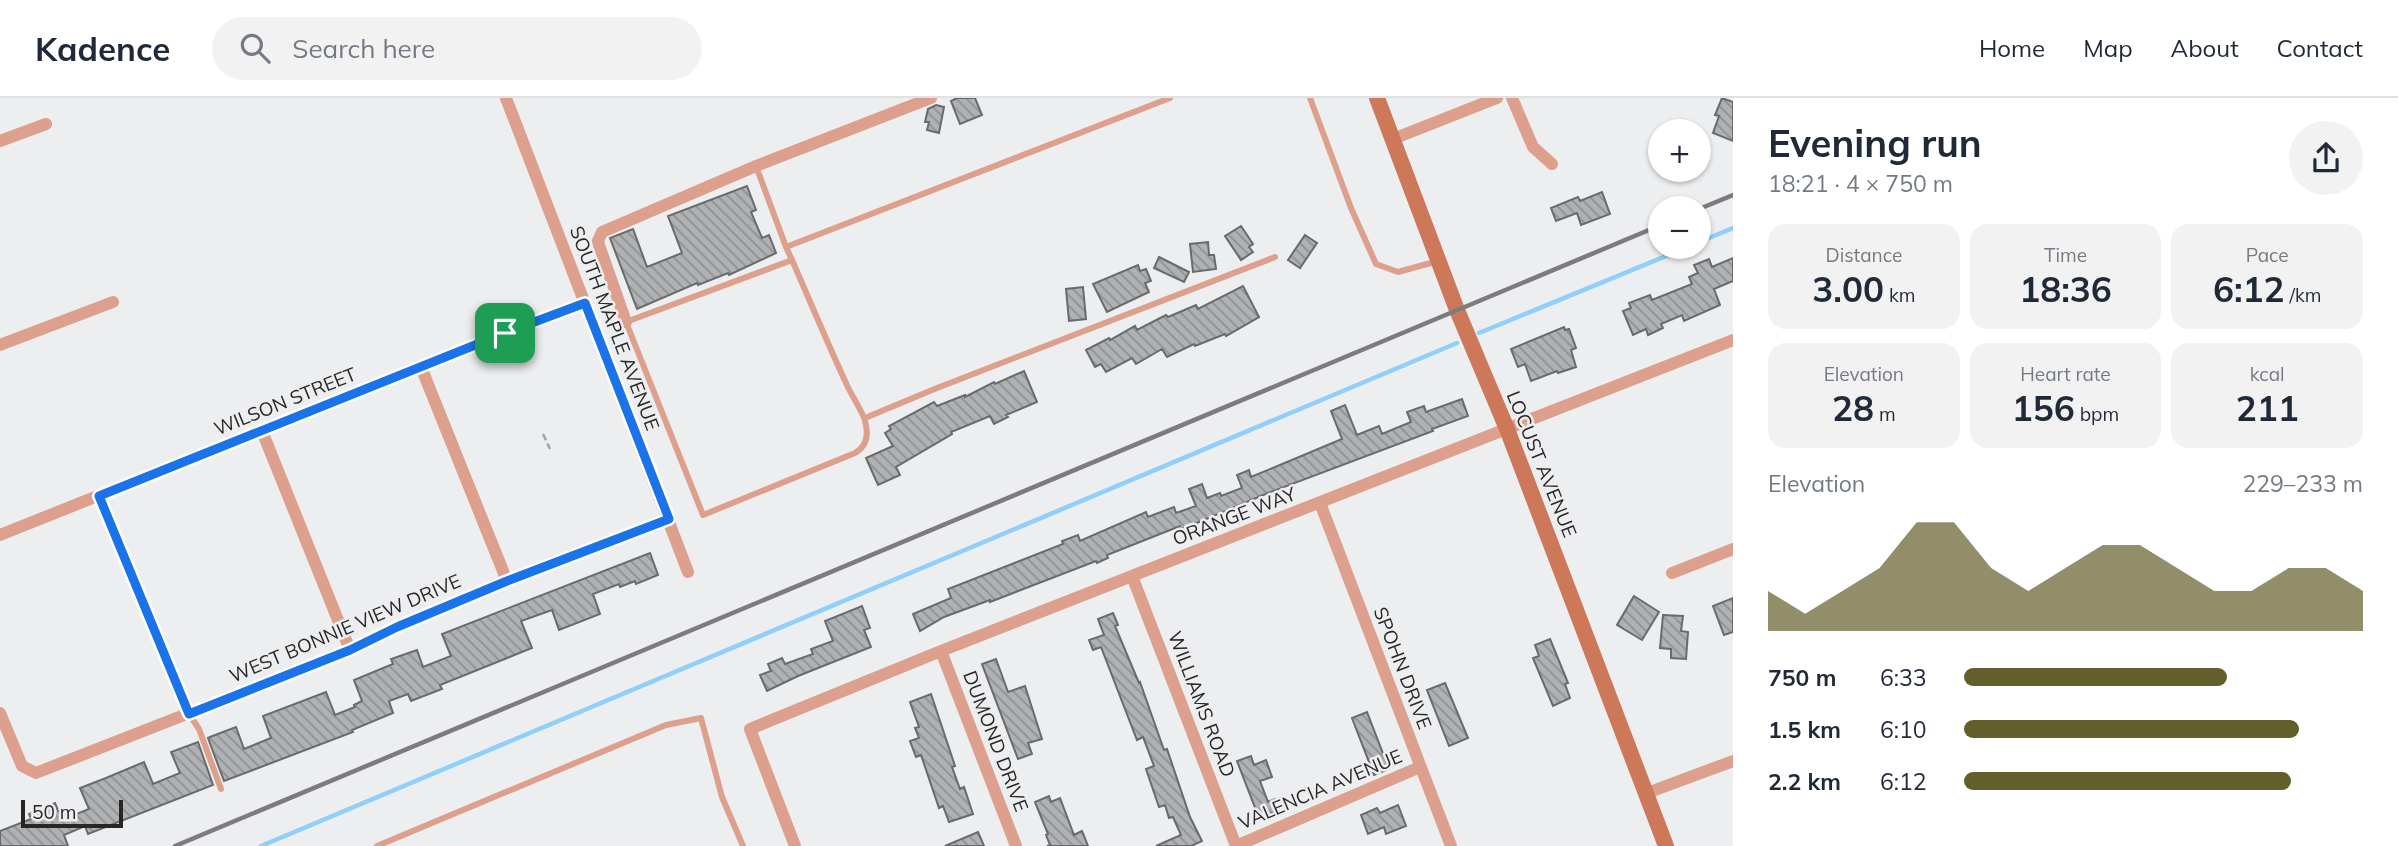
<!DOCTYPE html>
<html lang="en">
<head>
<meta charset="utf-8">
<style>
	body { margin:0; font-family:Mulish,sans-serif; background:#f2f2f3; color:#1f2937; height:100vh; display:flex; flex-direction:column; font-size:26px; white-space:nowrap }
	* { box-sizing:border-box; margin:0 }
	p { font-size:23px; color:#747a83 }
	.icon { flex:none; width:38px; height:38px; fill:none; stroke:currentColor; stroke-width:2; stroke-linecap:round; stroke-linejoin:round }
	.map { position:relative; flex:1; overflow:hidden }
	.panel { display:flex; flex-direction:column; background:#fff; width:665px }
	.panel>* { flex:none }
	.controls { position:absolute; left:1648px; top:21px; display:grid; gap:14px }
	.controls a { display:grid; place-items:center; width:63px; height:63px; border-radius:50%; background:#fff; box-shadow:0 2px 5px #0004; font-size:35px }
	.scale { position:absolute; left:21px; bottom:18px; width:102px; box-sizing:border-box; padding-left:7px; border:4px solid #272728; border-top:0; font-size:19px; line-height:24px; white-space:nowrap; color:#272728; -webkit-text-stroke:5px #edeef0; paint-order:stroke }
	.pin { position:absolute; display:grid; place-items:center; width:60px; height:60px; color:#fff; margin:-30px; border-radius:14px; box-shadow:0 4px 10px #0006 }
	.round { display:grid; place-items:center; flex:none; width:74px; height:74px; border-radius:37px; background:#f2f2f3 }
	.summary { display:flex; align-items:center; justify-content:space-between; height:119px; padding:0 35px }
	h1 { font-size:38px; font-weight:700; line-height:52px }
	.figures { display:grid; grid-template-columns:repeat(3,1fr); gap:10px; height:119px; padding:7px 35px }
	.figures div { display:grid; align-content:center; border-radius:18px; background:#f2f2f3; text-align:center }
	.figures b { font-size:35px; font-weight:700 }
	.figures small { font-size:19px; font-weight:400 }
	.figures p { font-size:19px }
	.chart { height:196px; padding:14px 35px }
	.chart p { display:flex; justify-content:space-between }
	.chart svg { width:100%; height:126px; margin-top:7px; fill:#635f2b; opacity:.7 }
	ul { padding:0 35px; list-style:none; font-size:23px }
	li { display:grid; grid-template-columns:112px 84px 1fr; align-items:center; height:52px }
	li i { height:18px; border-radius:9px; background:#635f2b }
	header { display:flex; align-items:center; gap:42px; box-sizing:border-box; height:98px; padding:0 35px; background:#fff; border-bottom:2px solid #e0e1e3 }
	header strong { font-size:33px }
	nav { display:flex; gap:38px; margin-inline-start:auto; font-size:24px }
	.search { width:490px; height:63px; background:#f2f2f3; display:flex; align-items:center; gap:18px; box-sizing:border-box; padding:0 24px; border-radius:38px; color:#747a83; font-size:26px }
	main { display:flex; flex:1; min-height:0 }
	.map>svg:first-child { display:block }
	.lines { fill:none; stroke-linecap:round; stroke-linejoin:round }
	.stream { stroke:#90cffa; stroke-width:4.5 }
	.building { fill:url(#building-back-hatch); stroke:#686a6c; stroke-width:2 }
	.path { stroke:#a2a3a4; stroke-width:2.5; stroke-dasharray:7 3.5; stroke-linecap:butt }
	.lane { stroke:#dca08c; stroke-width:6 }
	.street { stroke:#dca08c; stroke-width:12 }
	.secondary { stroke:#ce785a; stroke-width:16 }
	.rail { stroke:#7c7c7e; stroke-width:4.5 }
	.route-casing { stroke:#fff; stroke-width:14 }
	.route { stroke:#1a73e8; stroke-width:9 }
	.labels { text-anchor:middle; stroke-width:5; stroke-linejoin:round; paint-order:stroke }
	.street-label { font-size:19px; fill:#272728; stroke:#edeef0 }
</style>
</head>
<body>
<header>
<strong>Kadence</strong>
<div class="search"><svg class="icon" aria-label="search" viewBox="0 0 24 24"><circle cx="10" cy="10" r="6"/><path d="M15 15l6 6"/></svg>Search here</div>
<nav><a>Home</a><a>Map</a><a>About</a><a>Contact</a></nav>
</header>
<main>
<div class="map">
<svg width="1733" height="748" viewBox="0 0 1733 748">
	<defs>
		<pattern id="building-back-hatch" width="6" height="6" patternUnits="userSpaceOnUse" patternTransform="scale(1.75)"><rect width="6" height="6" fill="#afb1b3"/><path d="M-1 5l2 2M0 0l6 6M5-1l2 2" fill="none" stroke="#8e9092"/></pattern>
	</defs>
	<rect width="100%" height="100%" fill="#edeef0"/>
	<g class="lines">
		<path class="stream" d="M 1699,144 L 1733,130
			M 1479,235 L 1688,149
			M 261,748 L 1457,245"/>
	</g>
	<path class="building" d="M 957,0 L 975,0 L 982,17 L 960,26 L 951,3 Z
		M 1722,0 L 1733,4 L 1733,43 L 1713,35 L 1719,18 L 1715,17 Z
		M 936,7 L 944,9 L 939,35 L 927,32 L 929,24 L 925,24 L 928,11 Z
		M 747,88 L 756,112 L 751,114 L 762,140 L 769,137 L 776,155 L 729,177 L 728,175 L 698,187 L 697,185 L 637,211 L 610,140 L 633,131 L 647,169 L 682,155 L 668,118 Z
		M 1602,94 L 1610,116 L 1581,127 L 1577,115 L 1556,123 L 1551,110 L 1578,99 L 1580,103 Z
		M 1241,128 L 1253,146 L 1249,149 L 1253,154 L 1241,162 L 1225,138 Z
		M 1305,137 L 1317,145 L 1300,170 L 1288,162 Z
		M 1208,144 L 1209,157 L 1214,157 L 1216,171 L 1193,174 L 1190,146 Z
		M 1159,159 L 1189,174 L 1184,184 L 1154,170 Z
		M 1733,160 L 1733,183 L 1714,191 L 1720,207 L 1684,223 L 1682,217 L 1661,226 L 1663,230 L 1648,237 L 1646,231 L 1633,237 L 1623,213 L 1631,210 L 1629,205 L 1650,197 L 1652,202 L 1692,186 L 1689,179 L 1698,175 L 1694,167 L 1709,161 L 1712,169 Z
		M 1138,167 L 1140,173 L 1146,171 L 1151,183 L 1145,185 L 1149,194 L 1107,214 L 1093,186 Z
		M 1243,188 L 1259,219 L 1226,238 L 1225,236 L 1195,248 L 1194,246 L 1167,259 L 1162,251 L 1136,266 L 1132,260 L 1106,274 L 1101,266 L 1095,269 L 1086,252 L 1109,240 L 1110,242 L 1135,228 L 1137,232 L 1166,217 L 1168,219 L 1196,207 L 1198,211 Z
		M 1083,189 L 1086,221 L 1069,223 L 1066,191 Z
		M 1564,229 L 1565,232 L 1569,231 L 1576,250 L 1571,252 L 1576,269 L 1558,275 L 1557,273 L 1531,283 L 1525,266 L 1518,269 L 1511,251 Z
		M 1024,273 L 1037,304 L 1006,317 L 1008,319 L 994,326 L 990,318 L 951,334 L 952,336 L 896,369 L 900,377 L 878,387 L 866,360 L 893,348 L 885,335 L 891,331 L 889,328 L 934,304 L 937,308 L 965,297 L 965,299 L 994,284 L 995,286 Z
		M 1462,301 L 1468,318 L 1432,331 L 1433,333 L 1268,395 L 1192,427 L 1181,431 L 1180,428 L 1155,438 L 1107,457 L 1108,460 L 1097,465 L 1096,463 L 990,504 L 990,502 L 944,519 L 920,533 L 913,516 L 951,500 L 948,491 L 1063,446 L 1062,443 L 1078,437 L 1080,443 L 1146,414 L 1148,419 L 1174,409 L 1176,415 L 1196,408 L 1189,391 L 1202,386 L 1207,400 L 1220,395 L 1221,398 L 1242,390 L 1237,377 L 1249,372 L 1251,379 L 1342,341 L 1331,313 L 1345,307 L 1357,337 L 1379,328 L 1382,336 L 1411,324 L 1407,314 L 1424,308 L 1426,314 Z
		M 650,455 L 658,477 L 636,486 L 635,483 L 620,489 L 619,486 L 593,496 L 600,516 L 559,532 L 552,512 L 521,523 L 532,550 L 440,587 L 442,591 L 411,603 L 408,596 L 389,603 L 393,615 L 352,632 L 353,634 L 224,683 L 208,640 L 210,639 L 236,629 L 244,651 L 271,640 L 263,618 L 326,594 L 335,617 L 355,609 L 354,607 L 362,603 L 354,582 L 393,566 L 391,561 L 417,552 L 423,569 L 451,558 L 442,536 Z
		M 1634,498 L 1659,514 L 1642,542 L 1617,527 Z
		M 1733,500 L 1733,534 L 1724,537 L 1713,508 Z
		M 862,508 L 870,530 L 864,532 L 871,549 L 798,578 L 767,593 L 760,577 L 771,573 L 768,566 L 782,560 L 785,566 L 813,556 L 811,551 L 833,543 L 825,523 Z
		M 1113,515 L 1118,527 L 1115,528 L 1139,585 L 1140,584 L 1164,652 L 1167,651 L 1190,719 L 1202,743 L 1191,748 L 1156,748 L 1181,737 L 1173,719 L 1169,720 L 1165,707 L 1159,709 L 1146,671 L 1154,668 L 1143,639 L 1137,642 L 1101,549 L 1093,552 L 1089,542 L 1104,537 L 1098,521 Z
		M 1663,517 L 1683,518 L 1681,533 L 1688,534 L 1686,561 L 1671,560 L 1671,551 L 1660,550 Z
		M 1550,541 L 1568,585 L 1565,586 L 1570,600 L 1553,608 L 1533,560 L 1539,558 L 1535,547 Z
		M 996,561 L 1008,594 L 1025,588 L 1042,641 L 1028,645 L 1032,656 L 1018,661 L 982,566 Z
		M 1445,585 L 1468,640 L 1449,648 L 1427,592 Z
		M 931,596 L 955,668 L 952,669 L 960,691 L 964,689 L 973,716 L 949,724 L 943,708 L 939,710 L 921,657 L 916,659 L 910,643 L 919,640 L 915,630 L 919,629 L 910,604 Z
		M 1367,614 L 1389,671 L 1374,677 L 1352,620 Z
		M 198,644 L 213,687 L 88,736 L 85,728 L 64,737 L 68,748 L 0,748 L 0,733 L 31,721 L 29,716 L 55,705 L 62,722 L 89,711 L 80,690 L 106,680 L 144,664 L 153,686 L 180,675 L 171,654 Z
		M 1251,658 L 1254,667 L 1266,662 L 1272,679 L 1260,683 L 1268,704 L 1275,701 L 1279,712 L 1259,720 L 1237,663 Z
		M 1049,698 L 1051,704 L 1060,700 L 1074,737 L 1082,733 L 1088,748 L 1047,748 L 1050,747 L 1046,737 L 1048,736 L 1035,704 Z
		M 1398,707 L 1406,728 L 1386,736 L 1384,729 L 1368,736 L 1361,717 L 1377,710 L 1380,715 Z
		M 978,734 L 984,748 L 945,748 Z"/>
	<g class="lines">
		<path class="path" d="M 543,336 L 550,351"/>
		<path class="lane" d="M 1310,0 L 1351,110 L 1376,166 L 1398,174 L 1438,163
			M 756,68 L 786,149 L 792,162 C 810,203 827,244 846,285 C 850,295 864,316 865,323 C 869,337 867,348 855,355 L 703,417 L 626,224 L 792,162
			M 786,149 L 1170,0
			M 865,320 L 937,290 L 1275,159
			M 189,616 L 199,631 L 221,691
			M 377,748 L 666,627 L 701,620 L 722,699 L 743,748"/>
		<path class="street" d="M 506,0 L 688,474
			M 1512,0 L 1533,49 L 1552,66
			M 1393,41 L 1497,0
			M 0,43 L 46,26
			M 626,224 L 599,147 L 598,143 L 602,134 L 756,68 L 931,0
			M 0,247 L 113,204
			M 421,269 L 507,483
			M 262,333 L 350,552
			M 99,398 L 189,616
			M 1320,405 L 1451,748
			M 0,437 L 505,235 L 585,205
			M 1672,475 L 1733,451
			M 1132,478 L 1236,748
			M 941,553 L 1016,748
			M 0,615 L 22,668 L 36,675 L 350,552 C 453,501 561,461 669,421
			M 1647,695 L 1733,663
			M 795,748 L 750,631 L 941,553 L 1733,242
			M 1236,748 L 1420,669"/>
		<path class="secondary" d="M 1377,0 L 1457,212 L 1507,331 L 1666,748"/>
		<path class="rail" d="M 1699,111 L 1733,97
			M 175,748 L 1661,127"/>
	</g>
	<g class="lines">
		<defs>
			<path id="route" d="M 585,205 L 669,421 L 507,483 L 397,529 L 350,552 L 189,616 L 99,398 L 505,235 Z"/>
		</defs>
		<use href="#route" class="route-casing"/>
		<use href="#route" class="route"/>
	</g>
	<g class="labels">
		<g class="street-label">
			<text transform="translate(615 230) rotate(69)" y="7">SOUTH MAPLE AVENUE</text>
			<text transform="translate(285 303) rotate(-22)" y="7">WILSON STREET</text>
			<text transform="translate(1542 366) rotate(68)" y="7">LOCUST AVENUE</text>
			<text transform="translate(1234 418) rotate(-21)" y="7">ORANGE WAY</text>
			<text transform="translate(345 530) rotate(-23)" y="7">WEST BONNIE VIEW DRIVE</text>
			<text transform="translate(1403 570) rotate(69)" y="7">SPOHN DRIVE</text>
			<text transform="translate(1202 606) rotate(69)" y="7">WILLIAMS ROAD</text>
			<text transform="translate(996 643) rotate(69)" y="7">DUMOND DRIVE</text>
			<text transform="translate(1320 691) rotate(-23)" y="7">VALENCIA AVENUE</text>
		</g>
	</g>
</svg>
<div class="controls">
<a>+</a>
<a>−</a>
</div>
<div class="scale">50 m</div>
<div class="pin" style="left:505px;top:235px;background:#1e9e55"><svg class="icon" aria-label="arrive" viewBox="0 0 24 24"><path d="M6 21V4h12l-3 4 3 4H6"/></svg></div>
</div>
<section class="panel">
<div class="summary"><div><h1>Evening run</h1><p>18:21 · 4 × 750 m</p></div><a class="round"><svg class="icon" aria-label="share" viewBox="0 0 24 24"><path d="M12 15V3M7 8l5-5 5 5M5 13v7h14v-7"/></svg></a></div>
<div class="figures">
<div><p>Distance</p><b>3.00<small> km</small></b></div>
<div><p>Time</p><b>18:36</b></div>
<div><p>Pace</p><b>6:12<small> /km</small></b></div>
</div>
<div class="figures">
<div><p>Elevation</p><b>28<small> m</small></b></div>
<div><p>Heart rate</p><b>156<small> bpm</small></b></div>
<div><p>kcal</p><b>211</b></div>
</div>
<div class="chart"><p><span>Elevation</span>229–233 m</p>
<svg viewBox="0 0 160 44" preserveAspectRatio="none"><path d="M0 44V30L10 38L20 30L30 22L40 6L50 6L60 22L70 30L80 22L90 14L100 14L110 22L120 30L130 30L140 22L150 22L160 30V44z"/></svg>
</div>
<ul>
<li><b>750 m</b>6:33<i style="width:66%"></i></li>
<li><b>1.5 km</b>6:10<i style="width:84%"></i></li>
<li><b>2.2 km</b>6:12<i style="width:82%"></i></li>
</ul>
</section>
</main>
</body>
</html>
